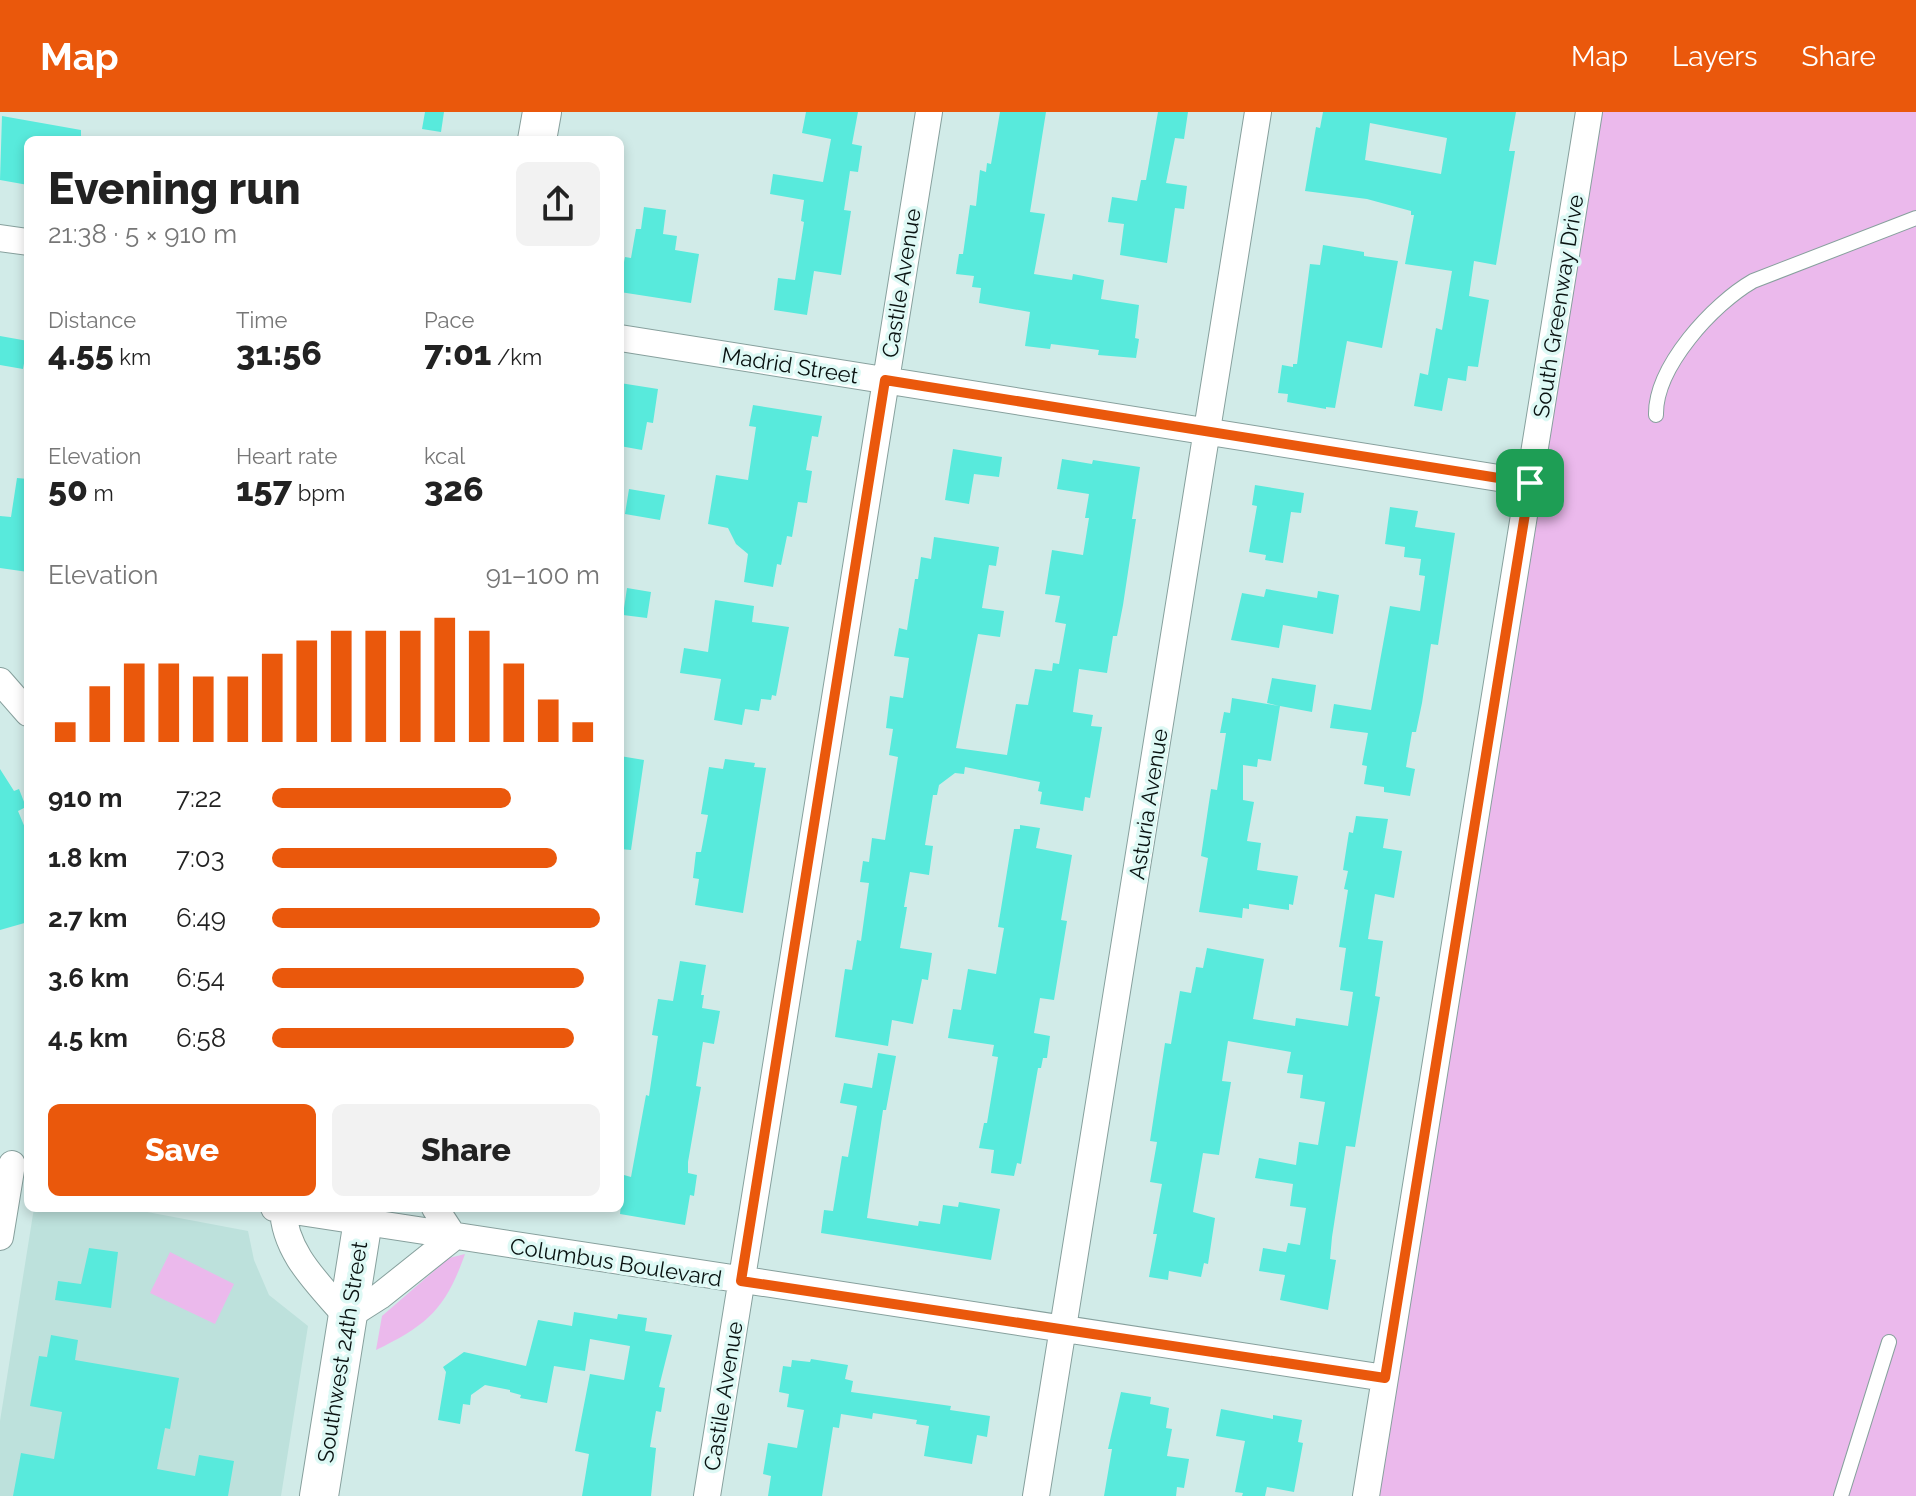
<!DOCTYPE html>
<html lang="en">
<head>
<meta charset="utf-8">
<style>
	body { margin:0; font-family:Raleway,sans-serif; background:#f2f2f2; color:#222; height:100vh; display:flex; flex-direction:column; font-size:30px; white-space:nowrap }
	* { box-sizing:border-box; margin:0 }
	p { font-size:26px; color:#767676 }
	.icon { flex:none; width:44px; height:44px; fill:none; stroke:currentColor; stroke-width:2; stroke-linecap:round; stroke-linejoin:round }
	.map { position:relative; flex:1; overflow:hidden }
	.panel { position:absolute; left:24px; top:24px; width:600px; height:1076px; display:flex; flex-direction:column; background:#fff; border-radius:12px; box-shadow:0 4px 12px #0003 }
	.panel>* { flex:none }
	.pin { position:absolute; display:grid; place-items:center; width:68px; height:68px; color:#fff; margin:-34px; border-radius:16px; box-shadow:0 4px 12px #0006 }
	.round { display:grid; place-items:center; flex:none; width:84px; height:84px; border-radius:12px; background:#f2f2f2 }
	.headline { display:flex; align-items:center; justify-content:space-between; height:136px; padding:0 24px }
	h1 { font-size:44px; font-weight:800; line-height:60px }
	.metrics { display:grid; grid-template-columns:repeat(3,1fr); gap:12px; height:136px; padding:8px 24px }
	.metrics div { display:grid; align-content:center }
	.metrics b { font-size:34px; font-weight:800 }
	.metrics small { font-size:22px; font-weight:400 }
	.metrics p { font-size:22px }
	.chart { height:224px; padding:16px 24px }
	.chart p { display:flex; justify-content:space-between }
	.chart svg { width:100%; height:144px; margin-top:8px; stroke:#ea580c; stroke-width:6 }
	.primary-button { display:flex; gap:16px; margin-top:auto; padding:16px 24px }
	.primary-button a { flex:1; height:92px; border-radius:12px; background:#ea580c; color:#fff; font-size:32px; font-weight:800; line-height:92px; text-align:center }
	.primary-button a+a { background:#f2f2f2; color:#222 }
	ul { padding:0 24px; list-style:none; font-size:26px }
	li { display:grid; grid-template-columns:128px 96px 1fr; align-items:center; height:60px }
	li i { height:20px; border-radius:10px; background:#ea580c }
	header { display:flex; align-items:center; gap:48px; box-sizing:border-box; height:112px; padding:0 40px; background:#ea580c; color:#fff }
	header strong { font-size:38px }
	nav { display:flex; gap:44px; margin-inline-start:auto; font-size:28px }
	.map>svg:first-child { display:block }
	.built { fill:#bde1dc }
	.green { fill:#ebb9ec }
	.building { fill:#58eadc; fill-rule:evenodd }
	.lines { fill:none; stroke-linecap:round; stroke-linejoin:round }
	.lane-casing { stroke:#87a09d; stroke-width:16 }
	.street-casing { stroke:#87a09d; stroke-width:28 }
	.secondary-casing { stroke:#87a09d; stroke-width:40 }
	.lane { stroke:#fff; stroke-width:14 }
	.street { stroke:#fff; stroke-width:26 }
	.secondary { stroke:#fff; stroke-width:38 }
	.route-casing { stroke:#fff; stroke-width:16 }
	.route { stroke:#ea580c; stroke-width:10 }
	.labels { text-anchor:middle; stroke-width:7; stroke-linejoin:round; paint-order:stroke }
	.street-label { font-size:22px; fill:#091211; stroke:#def9f5 }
</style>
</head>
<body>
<header>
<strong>Map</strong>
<nav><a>Map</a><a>Layers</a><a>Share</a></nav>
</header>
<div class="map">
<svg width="1916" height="1384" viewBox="0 0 1916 1384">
	<rect width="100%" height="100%" fill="#d1ebe8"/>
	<path class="built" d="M 34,1096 L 126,1096 L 248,1119 L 254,1148 L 269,1183 L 308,1214 L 281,1384 L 0,1384 L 0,1309 Z"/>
	<path class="green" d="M 1599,0 L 1916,0 L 1916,1384 L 1376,1384 Z
		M 170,1140 L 234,1172 L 215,1212 L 150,1181 Z
		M 465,1142 C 446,1196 428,1213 376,1238 L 382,1204 L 449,1146 Z"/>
	<path class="building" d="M 425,0 L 444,0 L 441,20 L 422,17 Z
		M 806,0 L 858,0 L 852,32 L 862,34 L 858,60 L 850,59 L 844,98 L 851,99 L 841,163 L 814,159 L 807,203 L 774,198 L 778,166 L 795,168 L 804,110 L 801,109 L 804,88 L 770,82 L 773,62 L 823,70 L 831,27 L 802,21 Z
		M 1000,0 L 1046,0 L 1030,100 L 1045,102 L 1034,162 L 1072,168 L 1073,162 L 1104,168 L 1101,187 L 1139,193 L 1135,226 L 1139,227 L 1136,246 L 1098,243 L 1099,238 L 1051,232 L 1050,237 L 1025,234 L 1030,200 L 979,191 L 981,176 L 972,175 L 974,164 L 956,162 L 959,142 L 963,142 L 970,93 L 976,94 L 980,58 L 986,60 L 987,51 L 991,52 Z
		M 1158,0 L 1188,0 L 1184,27 L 1175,26 L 1166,71 L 1187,74 L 1184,97 L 1175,96 L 1167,151 L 1120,143 L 1124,112 L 1108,110 L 1112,85 L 1137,89 L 1141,68 L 1146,68 Z
		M 1323,0 L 1516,0 L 1509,39 L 1515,39 L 1496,153 L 1474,149 L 1469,184 L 1489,188 L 1478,255 L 1468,254 L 1466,269 L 1448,266 L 1442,299 L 1414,294 L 1420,261 L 1428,263 L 1436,216 L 1442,218 L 1452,159 L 1405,152 L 1414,103 L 1411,103 L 1411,99 L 1367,87 L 1305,79 L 1316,15 L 1320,16 ZM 1370,11 L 1447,26 L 1441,62 L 1365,48 Z
		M 2,4 L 81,18 L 81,28 L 28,28 L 28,73 L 0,68 Z
		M 644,95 L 666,98 L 663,122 L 677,124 L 675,138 L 699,142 L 691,191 L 620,180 L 620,155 L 623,155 L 625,145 L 631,146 L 636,117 L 641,117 Z
		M 1323,133 L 1364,140 L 1364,144 L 1398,149 L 1382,236 L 1347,229 L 1335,296 L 1326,295 L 1326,297 L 1287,290 L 1288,282 L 1278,281 L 1282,253 L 1293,255 L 1293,252 L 1297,252 L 1310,152 L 1320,153 Z
		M 0,224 L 28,229 L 23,257 L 0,253 Z
		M 620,271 L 658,277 L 653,311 L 647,310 L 642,338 L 620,334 Z
		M 753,293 L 822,304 L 818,325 L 812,324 L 806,358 L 812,359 L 807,391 L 798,390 L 792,425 L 787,424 L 781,453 L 777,452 L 773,475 L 744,470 L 748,442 L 736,432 L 728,416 L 708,412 L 716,363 L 748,368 L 756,315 L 749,314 Z
		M 953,337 L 1002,345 L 999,365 L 974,362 L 969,392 L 945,388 Z
		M 1062,347 L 1092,352 L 1093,348 L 1140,355 L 1132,407 L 1136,407 L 1123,493 L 1117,524 L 1113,524 L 1107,561 L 1079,557 L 1073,600 L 1093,603 L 1091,614 L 1102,615 L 1090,686 L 1085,685 L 1083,699 L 1040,692 L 1042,680 L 1038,679 L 1040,670 L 965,655 L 964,662 L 955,661 L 939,673 L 937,683 L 933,683 L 925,733 L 933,734 L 929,763 L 910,760 L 904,795 L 907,795 L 900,836 L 932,841 L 928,868 L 922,867 L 913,912 L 892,908 L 888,934 L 835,925 L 845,857 L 852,858 L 857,828 L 861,829 L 869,771 L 860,770 L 863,749 L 869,750 L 872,726 L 885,728 L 898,645 L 889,643 L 893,617 L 886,616 L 890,584 L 903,586 L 909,546 L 894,544 L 899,516 L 907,518 L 915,467 L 918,467 L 921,445 L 931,447 L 934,425 L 999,435 L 996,454 L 989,453 L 982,496 L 1004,499 L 1000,525 L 978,522 L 956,636 L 1007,643 L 1016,592 L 1028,593 L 1035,557 L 1052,559 L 1053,551 L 1059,552 L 1066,512 L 1055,510 L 1060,484 L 1045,482 L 1052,438 L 1083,443 L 1089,406 L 1085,406 L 1089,382 L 1057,377 Z
		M 17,366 L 28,367 L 28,460 L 0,456 L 0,404 L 11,405 Z
		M 1255,373 L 1304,381 L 1301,401 L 1291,400 L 1283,451 L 1265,448 L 1266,443 L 1249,440 L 1257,394 L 1252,393 Z
		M 629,377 L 665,383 L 660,408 L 625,402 Z
		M 1390,395 L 1418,399 L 1415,415 L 1455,421 L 1438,533 L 1431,532 L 1422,591 L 1416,620 L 1412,620 L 1406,655 L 1415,657 L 1410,684 L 1384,680 L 1384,675 L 1364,672 L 1367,654 L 1362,653 L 1368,621 L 1330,616 L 1334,592 L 1371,598 L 1390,494 L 1420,499 L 1425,464 L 1419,463 L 1421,447 L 1404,445 L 1405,435 L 1385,432 Z
		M 627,476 L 651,480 L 647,506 L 623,503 Z
		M 1266,477 L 1317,486 L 1318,479 L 1339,483 L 1333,522 L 1283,513 L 1279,536 L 1231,528 L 1242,481 L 1264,485 Z
		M 715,488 L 754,494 L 752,510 L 789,515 L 776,584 L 772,583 L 771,588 L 761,587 L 759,599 L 745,597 L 742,613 L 714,608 L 721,567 L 680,561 L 684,536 L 708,540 Z
		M 1272,566 L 1316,573 L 1312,600 L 1280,594 L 1271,649 L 1258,647 L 1257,655 L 1243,653 L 1243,688 L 1254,690 L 1247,729 L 1261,731 L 1257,758 L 1298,764 L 1293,793 L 1289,792 L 1289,798 L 1249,792 L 1249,797 L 1243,796 L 1242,806 L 1199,800 L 1208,746 L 1201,744 L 1211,677 L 1217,678 L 1226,621 L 1220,621 L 1224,600 L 1230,601 L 1232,586 L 1279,594 L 1267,591 Z
		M 620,644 L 644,648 L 631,738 L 620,737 Z
		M 725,647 L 755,651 L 754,655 L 766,656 L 743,801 L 695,793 L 699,767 L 693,766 L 696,740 L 701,740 L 708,703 L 701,702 L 709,655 L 723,657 Z
		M 0,657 L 14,679 L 19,677 L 26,695 L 18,699 L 28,723 L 28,810 L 0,818 Z
		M 1356,704 L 1388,707 L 1383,736 L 1402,739 L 1394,786 L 1375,782 L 1368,827 L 1383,829 L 1375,884 L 1380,885 L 1355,1035 L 1346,1034 L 1332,1125 L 1330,1147 L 1336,1148 L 1328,1198 L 1280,1188 L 1285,1163 L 1259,1159 L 1263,1136 L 1286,1140 L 1288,1131 L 1300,1133 L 1306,1096 L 1290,1094 L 1293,1072 L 1255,1066 L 1259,1046 L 1296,1053 L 1299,1030 L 1318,1033 L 1325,990 L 1300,986 L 1303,963 L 1287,961 L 1291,940 L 1228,929 L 1222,969 L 1231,970 L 1219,1043 L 1203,1041 L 1193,1100 L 1215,1106 L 1208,1152 L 1204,1151 L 1201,1165 L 1169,1159 L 1168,1168 L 1149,1165 L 1157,1122 L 1153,1122 L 1162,1072 L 1150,1070 L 1157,1030 L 1150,1029 L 1165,931 L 1171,932 L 1180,879 L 1191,881 L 1196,855 L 1203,856 L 1207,836 L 1264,847 L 1253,907 L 1295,914 L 1296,906 L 1348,914 L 1353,880 L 1340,878 L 1346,836 L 1339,835 L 1348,778 L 1344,777 L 1348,759 L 1343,758 L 1349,720 L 1353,721 Z
		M 1020,713 L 1040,716 L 1036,736 L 1072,743 L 1061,808 L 1067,809 L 1054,888 L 1040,886 L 1034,921 L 1050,924 L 1047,946 L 1043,946 L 1041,956 L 1038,956 L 1021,1052 L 1017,1051 L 1014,1064 L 991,1061 L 994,1038 L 979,1036 L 984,1011 L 987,1011 L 998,945 L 992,944 L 994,933 L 948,926 L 953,897 L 961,898 L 968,857 L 996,862 L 1004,816 L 998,815 L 1014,717 L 1020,717 Z
		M 680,849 L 706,853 L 701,883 L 704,883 L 702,896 L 720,899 L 714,932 L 703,930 L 696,974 L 701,975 L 688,1050 L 688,1061 L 697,1063 L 694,1084 L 690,1083 L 685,1113 L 620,1102 L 624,1063 L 631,1065 L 646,983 L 649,984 L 658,924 L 652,923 L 658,887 L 673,889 Z
		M 878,941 L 896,944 L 886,998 L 883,998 L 867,1106 L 918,1114 L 919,1109 L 940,1112 L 943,1093 L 958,1095 L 959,1090 L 1000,1097 L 991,1148 L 821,1121 L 824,1098 L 833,1099 L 842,1044 L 848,1045 L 857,994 L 840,991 L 844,971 L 872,976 Z
		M 89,1136 L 118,1140 L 111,1196 L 55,1188 L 58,1169 L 81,1172 Z
		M 574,1200 L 617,1207 L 618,1202 L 647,1206 L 645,1219 L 672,1223 L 659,1275 L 665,1276 L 661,1300 L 656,1299 L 650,1335 L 656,1336 L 651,1384 L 582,1384 L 589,1342 L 575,1339 L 590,1262 L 624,1268 L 630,1234 L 590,1227 L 585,1259 L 554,1254 L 547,1291 L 520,1286 L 521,1283 L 510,1280 L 510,1278 L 485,1273 L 471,1283 L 470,1293 L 463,1292 L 460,1312 L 438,1308 L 446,1260 L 443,1255 L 464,1240 L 526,1254 L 538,1208 L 572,1214 Z
		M 51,1223 L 78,1228 L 75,1248 L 179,1266 L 170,1317 L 165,1316 L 157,1357 L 195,1364 L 199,1343 L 234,1349 L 228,1384 L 13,1384 L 21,1341 L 54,1347 L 62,1300 L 30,1294 L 39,1244 L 47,1245 Z
		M 811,1247 L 848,1253 L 845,1267 L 853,1269 L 851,1280 L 951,1294 L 950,1298 L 990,1304 L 987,1325 L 977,1323 L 972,1352 L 924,1344 L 929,1314 L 916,1312 L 917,1308 L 873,1301 L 872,1307 L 841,1302 L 839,1316 L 833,1315 L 822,1384 L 768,1384 L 771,1364 L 763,1362 L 768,1331 L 797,1336 L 804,1298 L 787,1295 L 789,1282 L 779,1280 L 783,1254 L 791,1255 L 792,1248 L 810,1250 Z
		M 1121,1280 L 1151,1285 L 1150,1292 L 1169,1296 L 1166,1316 L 1172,1317 L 1167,1344 L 1189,1347 L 1184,1376 L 1177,1375 L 1176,1384 L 1104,1384 L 1112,1337 L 1108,1337 Z
		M 1221,1297 L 1273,1307 L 1273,1303 L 1302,1308 L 1298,1330 L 1303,1331 L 1294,1380 L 1267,1375 L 1265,1384 L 1242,1384 L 1243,1381 L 1235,1380 L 1245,1329 L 1216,1324 Z"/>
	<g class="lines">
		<defs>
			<path id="lane" d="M 1656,303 C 1655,255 1713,192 1753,169 L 1916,106
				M 1841,1384 L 1889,1230"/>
			<path id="street" d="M 0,126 L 28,130
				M 620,226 L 1530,371
				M 0,569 L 28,601
				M 274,1096 L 1385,1266
				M 283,1096 C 284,1141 319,1172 347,1205 L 380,1184 L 454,1125 L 435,1096
				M 0,1125 L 12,1052
				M 707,1384 L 929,0
				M 1036,1384 L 1258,0
				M 1366,1384 L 1589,0"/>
			<path id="secondary" d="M 537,28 L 542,0
				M 319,1384 L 365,1096"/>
		</defs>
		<use href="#lane" class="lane-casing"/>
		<use href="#street" class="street-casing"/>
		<use href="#secondary" class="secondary-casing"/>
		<use href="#lane" class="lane"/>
		<use href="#street" class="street"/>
		<use href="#secondary" class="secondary"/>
	</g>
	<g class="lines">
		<defs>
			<path id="route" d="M 885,268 L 1530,371 L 1385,1266 L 741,1169 Z"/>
		</defs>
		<use href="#route" class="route-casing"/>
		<use href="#route" class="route"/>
	</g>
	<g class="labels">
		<g class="street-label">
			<text transform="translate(901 171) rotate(-81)" y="8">Castile Avenue</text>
			<text transform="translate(1558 194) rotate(-81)" y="8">South Greenway Drive</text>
			<text transform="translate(790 253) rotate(9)" y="8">Madrid Street</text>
			<text transform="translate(1148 692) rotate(-81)" y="8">Asturia Avenue</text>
			<text transform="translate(616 1150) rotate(9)" y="8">Columbus Boulevard</text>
			<text transform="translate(342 1240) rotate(-81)" y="8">Southwest 24th Street</text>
			<text transform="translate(723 1284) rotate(-81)" y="8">Castile Avenue</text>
		</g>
	</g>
</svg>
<div class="pin" style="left:1530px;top:371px;background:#1e9e55"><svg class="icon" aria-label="arrive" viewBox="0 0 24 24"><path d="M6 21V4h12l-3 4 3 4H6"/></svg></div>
<section class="panel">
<div class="headline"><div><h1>Evening run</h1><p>21:38 · 5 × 910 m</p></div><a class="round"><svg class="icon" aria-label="share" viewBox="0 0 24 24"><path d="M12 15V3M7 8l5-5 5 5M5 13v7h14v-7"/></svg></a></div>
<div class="metrics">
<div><p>Distance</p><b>4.55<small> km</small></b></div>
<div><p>Time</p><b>31:56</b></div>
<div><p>Pace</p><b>7:01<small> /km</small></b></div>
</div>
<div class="metrics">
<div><p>Elevation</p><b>50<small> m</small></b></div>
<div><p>Heart rate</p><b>157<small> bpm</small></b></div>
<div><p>kcal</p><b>326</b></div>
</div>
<div class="chart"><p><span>Elevation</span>91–100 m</p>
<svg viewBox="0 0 160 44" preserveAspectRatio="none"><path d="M5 44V38M15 44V27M25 44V20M35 44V20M45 44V24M55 44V24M65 44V17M75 44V13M85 44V10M95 44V10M105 44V10M115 44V6M125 44V10M135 44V20M145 44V31M155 44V38"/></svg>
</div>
<ul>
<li><b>910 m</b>7:22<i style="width:73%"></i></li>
<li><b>1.8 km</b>7:03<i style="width:87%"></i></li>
<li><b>2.7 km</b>6:49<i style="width:100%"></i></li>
<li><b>3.6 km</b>6:54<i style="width:95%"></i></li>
<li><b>4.5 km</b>6:58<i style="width:92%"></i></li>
</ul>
<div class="primary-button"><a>Save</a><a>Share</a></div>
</section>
</div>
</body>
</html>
